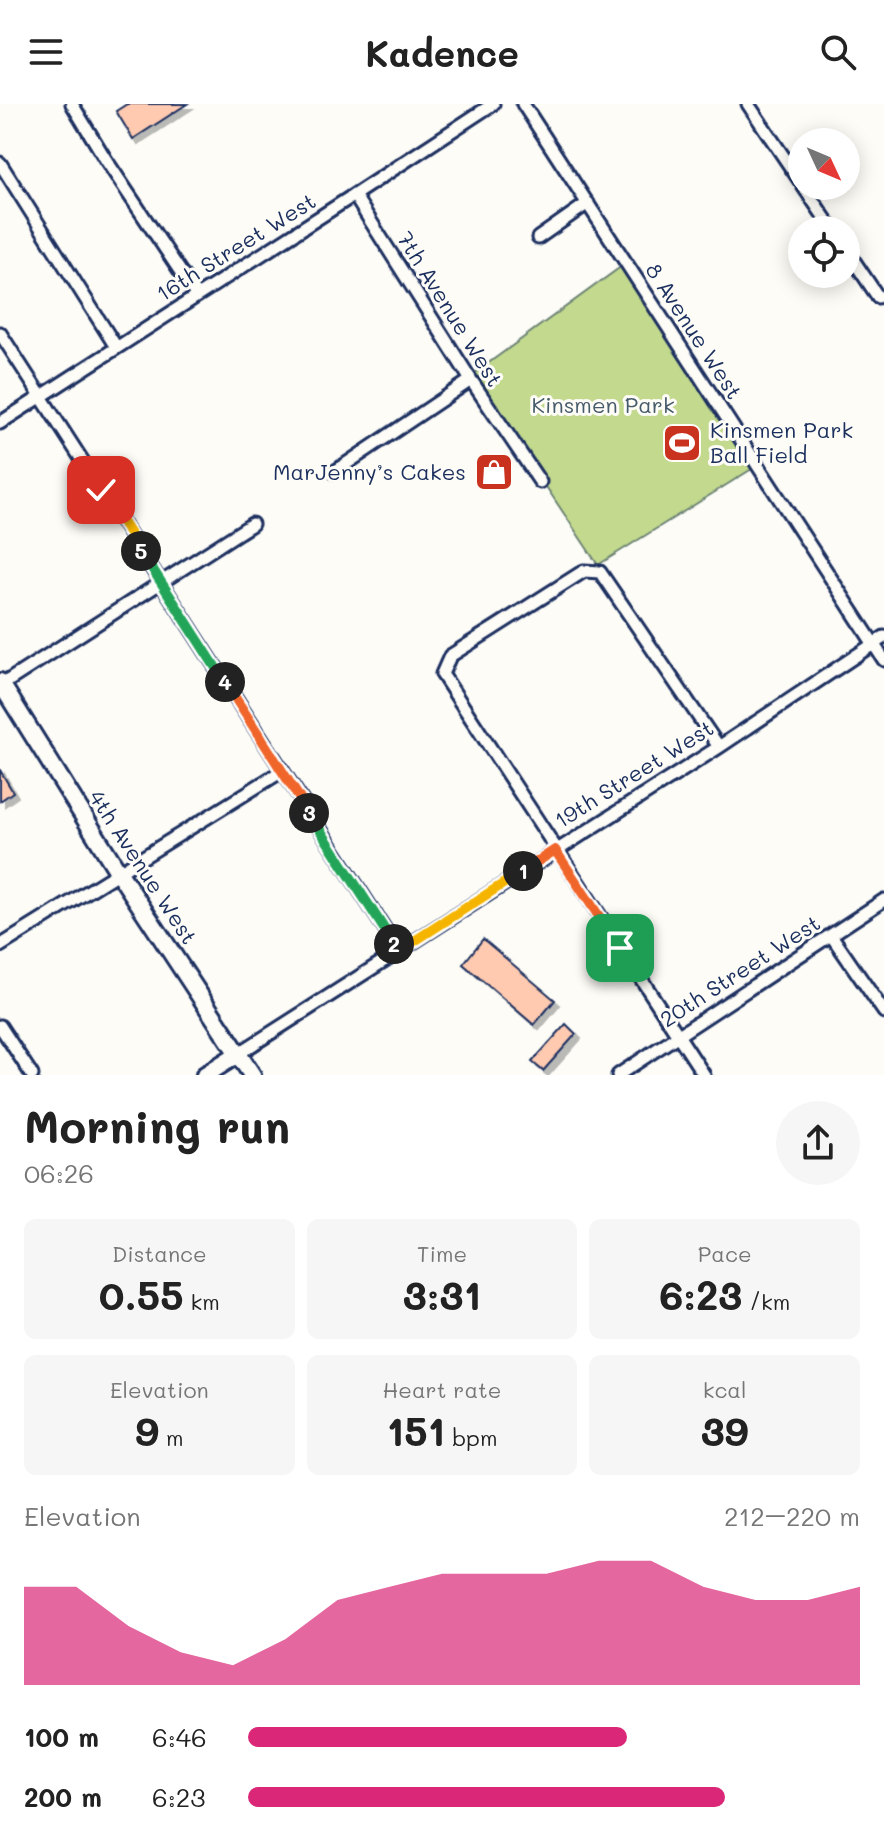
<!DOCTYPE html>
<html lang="en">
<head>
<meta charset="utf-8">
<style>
	body { margin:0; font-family:Mali,sans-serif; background:#f6f6f6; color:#222; height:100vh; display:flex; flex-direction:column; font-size:30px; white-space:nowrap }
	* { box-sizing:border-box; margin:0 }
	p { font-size:26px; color:#767676 }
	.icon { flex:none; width:44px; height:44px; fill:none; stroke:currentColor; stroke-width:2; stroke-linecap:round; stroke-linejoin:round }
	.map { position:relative; height:971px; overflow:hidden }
	.drawer { display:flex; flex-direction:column; background:#fff; flex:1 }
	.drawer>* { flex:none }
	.needle { width:52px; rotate:134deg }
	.controls { position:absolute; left:788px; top:24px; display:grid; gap:16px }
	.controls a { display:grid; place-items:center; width:72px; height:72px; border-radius:50%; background:#fff; box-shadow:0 4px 20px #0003; font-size:40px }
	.pin { position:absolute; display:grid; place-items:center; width:68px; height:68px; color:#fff; margin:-34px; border-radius:16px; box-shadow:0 4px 12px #0006 }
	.km { position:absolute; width:40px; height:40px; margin:-20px; border-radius:50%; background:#222; color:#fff; font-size:22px; line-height:40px; text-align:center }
	.round { display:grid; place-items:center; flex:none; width:84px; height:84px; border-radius:42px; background:#f6f6f6 }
	.overview { display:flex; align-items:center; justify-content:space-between; height:136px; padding:0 24px }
	h1 { font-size:44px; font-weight:700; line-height:60px }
	.metrics { display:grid; grid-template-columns:repeat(3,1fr); gap:12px; height:136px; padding:8px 24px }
	.metrics div { display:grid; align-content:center; border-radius:12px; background:#f6f6f6; text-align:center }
	.metrics b { font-size:40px; font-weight:700 }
	.metrics small { font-size:22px; font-weight:400 }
	.metrics p { font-size:22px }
	.chart { height:224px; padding:16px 24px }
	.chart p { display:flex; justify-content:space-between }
	.chart svg { width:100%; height:144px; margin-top:8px; fill:#db2777; opacity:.7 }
	ul { padding:0 24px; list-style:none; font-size:26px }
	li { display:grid; grid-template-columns:128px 96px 1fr; align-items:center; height:60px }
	li i { height:20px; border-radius:10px; background:#db2777 }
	header { display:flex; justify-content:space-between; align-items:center; height:104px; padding:0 24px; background:#fff; font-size:36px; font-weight:700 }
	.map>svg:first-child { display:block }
	.green { fill:#c2d98e; stroke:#6e8476; stroke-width:2 }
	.building { fill:#ffcab0; stroke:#1b2f5e; stroke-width:2; filter:url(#shadow) }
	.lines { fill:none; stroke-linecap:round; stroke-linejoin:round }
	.street-casing { stroke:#1b2f5e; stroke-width:17 }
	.secondary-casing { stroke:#1b2f5e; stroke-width:22 }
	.street { stroke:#fdfcf7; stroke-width:11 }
	.secondary { stroke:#fdfcf7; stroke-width:16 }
	.split-1-casing { stroke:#fff; stroke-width:16 }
	.split-2-casing { stroke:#fff; stroke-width:16 }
	.split-3-casing { stroke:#fff; stroke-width:16 }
	.split-4-casing { stroke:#fff; stroke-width:16 }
	.split-5-casing { stroke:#fff; stroke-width:16 }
	.split-6-casing { stroke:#fff; stroke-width:16 }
	.split-1 { stroke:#f0652b; stroke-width:10 }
	.split-2 { stroke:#f5b400; stroke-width:10 }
	.split-3 { stroke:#22a559; stroke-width:10 }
	.split-4 { stroke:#f0652b; stroke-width:10 }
	.split-5 { stroke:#22a559; stroke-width:10 }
	.split-6 { stroke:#f5b400; stroke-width:10 }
	.labels { text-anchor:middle; stroke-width:6; stroke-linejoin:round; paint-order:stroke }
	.street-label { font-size:22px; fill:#1b2f5e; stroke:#fdfcf7 }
	.park-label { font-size:22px; fill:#455a6a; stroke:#fdfcf7 }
	.poi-label { font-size:22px; fill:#1b2f5e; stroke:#fdfcf7; text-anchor:start }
</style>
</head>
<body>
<header><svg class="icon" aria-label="menu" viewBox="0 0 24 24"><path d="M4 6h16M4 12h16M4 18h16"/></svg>Kadence<svg class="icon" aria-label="search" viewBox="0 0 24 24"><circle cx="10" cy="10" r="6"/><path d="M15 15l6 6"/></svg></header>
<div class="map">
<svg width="884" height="971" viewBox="0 0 884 971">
	<defs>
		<filter id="shadow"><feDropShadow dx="5" dy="5" stdDeviation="0" flood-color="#0004"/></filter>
	</defs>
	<rect width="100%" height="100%" fill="#fdfcf7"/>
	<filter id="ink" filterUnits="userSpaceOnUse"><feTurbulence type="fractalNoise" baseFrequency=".0125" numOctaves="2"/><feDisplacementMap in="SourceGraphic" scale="16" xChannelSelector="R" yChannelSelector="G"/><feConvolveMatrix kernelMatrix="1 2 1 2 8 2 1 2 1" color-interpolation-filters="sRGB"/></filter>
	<g filter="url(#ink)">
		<path class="green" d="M 622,162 L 755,363 L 598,461 L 472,271 Z"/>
		<path class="building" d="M 127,0 L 187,0 L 133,35 L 116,7 Z
			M 493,358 L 500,369 L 482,380 L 476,370 Z
			M 0,666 L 13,688 L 0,697 Z
			M 483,835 L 555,896 L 534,921 L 463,860 Z
			M 566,920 L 576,930 L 543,967 L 532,958 Z"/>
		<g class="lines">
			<defs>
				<path id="street" d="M 72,0 L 106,56 L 196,191
					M 523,0 L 884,556
					M 748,0 L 802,80
					M 0,59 L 116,243
					M 803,82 L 833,126
					M 354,91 L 471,276 L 540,378
					M 538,134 L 588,99
					M 846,145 L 878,193
					M 0,229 L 399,847
					M 0,319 L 354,91 L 493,0
					M 334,368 L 471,276
					M 0,582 L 252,420
					M 831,831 L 884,908
					M 0,842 L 282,667
					M 0,922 L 32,971
					M 238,950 L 719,643 L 884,533
					M 618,971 L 884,796
					M 704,971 L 442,570 L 450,552 L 584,467 L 600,468 L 719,643"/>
				<path id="secondary" d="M 0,578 L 119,769 L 252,971
					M 205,971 L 238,950"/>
			</defs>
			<use href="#street" class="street-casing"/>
			<use href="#secondary" class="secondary-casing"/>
			<use href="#street" class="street"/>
			<use href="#secondary" class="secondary"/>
		</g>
	</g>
	<g class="lines" filter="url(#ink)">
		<defs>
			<path id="split-1" d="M 523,767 L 555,746 L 620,844"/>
			<path id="split-2" d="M 394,840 L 399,847 L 523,767"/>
			<path id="split-3" d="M 309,709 L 394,840"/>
			<path id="split-4" d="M 225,578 L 309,709"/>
			<path id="split-5" d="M 141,447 L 225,578"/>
			<path id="split-6" d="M 101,386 L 141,447"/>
		</defs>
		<use href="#split-1" class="split-1-casing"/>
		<use href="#split-2" class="split-2-casing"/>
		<use href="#split-3" class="split-3-casing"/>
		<use href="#split-4" class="split-4-casing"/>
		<use href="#split-5" class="split-5-casing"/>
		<use href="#split-6" class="split-6-casing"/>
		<use href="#split-1" class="split-1"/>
		<use href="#split-2" class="split-2"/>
		<use href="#split-3" class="split-3"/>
		<use href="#split-4" class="split-4"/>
		<use href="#split-5" class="split-5"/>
		<use href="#split-6" class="split-6"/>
	</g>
	<defs>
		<symbol id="stadium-square" viewBox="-11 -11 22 22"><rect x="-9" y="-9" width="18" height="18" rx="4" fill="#c8321e" stroke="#fdfcf7"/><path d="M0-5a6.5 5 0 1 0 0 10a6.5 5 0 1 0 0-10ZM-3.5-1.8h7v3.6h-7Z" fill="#fff"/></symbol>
		<symbol id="shop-square" viewBox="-11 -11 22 22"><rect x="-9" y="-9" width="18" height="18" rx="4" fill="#c8321e" stroke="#fdfcf7"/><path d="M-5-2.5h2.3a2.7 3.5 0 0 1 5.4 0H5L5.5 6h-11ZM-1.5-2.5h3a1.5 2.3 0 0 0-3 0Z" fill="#fff"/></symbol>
	</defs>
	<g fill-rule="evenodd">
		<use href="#stadium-square" x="660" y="317" width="44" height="44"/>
		<use href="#shop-square" x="472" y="346" width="44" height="44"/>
	</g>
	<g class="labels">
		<g class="street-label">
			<text transform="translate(236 143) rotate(-32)" y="8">16th Street West</text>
			<text transform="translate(450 205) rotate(58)" y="8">7th Avenue West</text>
			<text transform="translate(694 227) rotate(57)" y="8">8 Avenue West</text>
			<text transform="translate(634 670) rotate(-32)" y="8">19th Street West</text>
			<text transform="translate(143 763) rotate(57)" y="8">4th Avenue West</text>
			<text transform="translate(740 867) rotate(-33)" y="8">20th Street West</text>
		</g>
		<g class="park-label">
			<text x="603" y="309">Kinsmen Park</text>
		</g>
		<g class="poi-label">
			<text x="710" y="334">Kinsmen Park<tspan x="710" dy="25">Ball Field</tspan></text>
			<text x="466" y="376" text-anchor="end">MarJenny’s Cakes</text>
		</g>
	</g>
</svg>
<div class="controls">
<a><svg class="needle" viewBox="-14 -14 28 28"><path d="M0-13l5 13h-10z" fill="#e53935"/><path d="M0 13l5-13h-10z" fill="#767676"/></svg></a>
<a><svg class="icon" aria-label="locate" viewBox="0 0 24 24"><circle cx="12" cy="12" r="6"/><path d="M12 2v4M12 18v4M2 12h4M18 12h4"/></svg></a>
</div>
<div class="pin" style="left:620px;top:844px;background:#1e9e55"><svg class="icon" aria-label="arrive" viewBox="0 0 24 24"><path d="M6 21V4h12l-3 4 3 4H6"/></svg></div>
<div class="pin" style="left:101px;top:386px;background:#d93025"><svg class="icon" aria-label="check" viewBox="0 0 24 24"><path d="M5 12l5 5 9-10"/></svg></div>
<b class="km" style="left:523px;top:767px">1</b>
<b class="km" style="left:394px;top:840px">2</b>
<b class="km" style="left:309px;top:709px">3</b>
<b class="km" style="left:225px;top:578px">4</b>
<b class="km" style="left:141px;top:447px">5</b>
</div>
<section class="drawer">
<div class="overview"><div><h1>Morning run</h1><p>06:26</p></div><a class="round"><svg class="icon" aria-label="share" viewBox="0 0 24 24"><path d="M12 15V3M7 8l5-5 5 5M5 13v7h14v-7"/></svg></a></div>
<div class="metrics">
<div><p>Distance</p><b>0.55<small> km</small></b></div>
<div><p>Time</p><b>3:31</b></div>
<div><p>Pace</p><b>6:23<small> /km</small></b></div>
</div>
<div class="metrics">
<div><p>Elevation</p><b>9<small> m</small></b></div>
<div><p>Heart rate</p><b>151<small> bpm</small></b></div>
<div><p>kcal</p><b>39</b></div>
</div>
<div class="chart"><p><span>Elevation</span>212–220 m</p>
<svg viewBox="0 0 160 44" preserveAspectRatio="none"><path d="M0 44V14L10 14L20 26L30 34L40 38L50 30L60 18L70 14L80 10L90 10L100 10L110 6L120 6L130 14L140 18L150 18L160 14V44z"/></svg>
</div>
<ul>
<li><b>100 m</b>6:46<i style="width:62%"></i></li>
<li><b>200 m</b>6:23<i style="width:78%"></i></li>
</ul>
</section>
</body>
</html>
